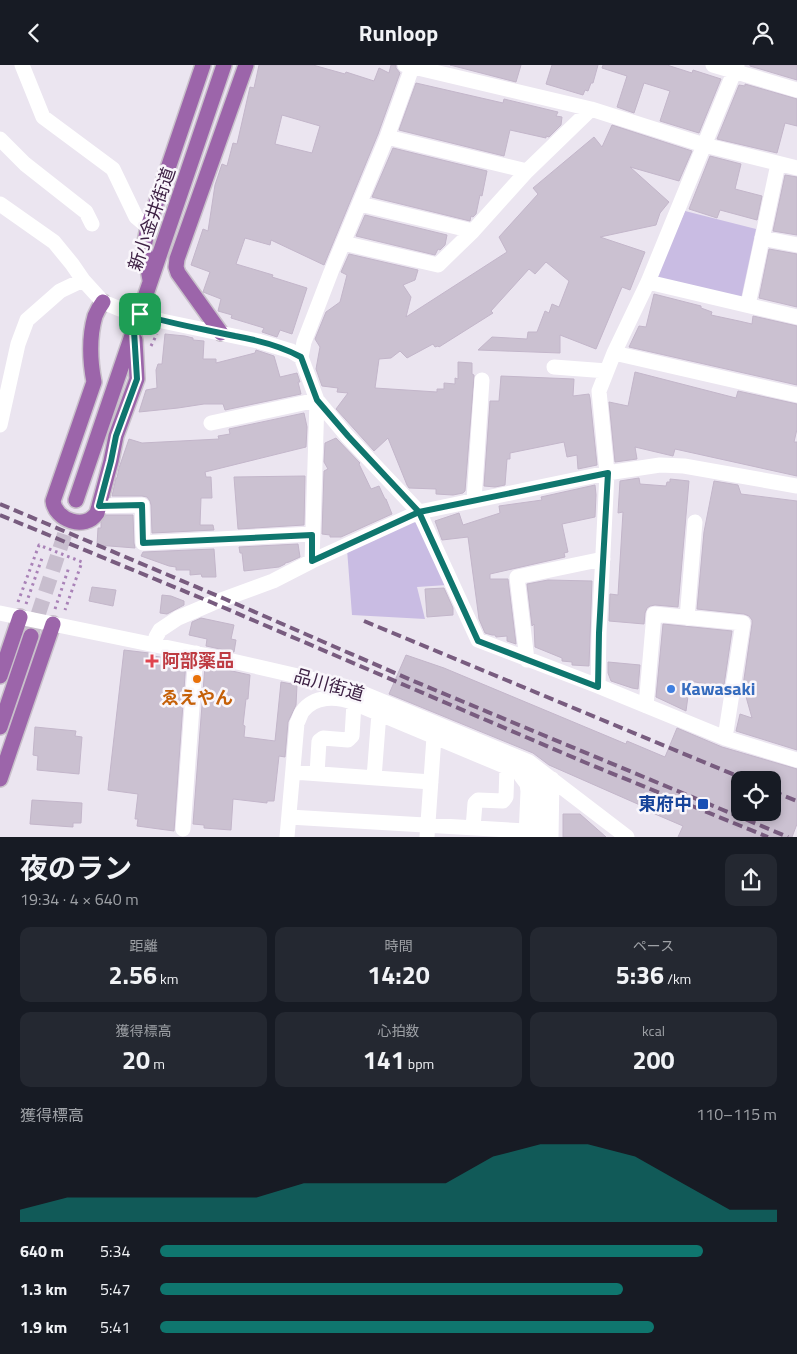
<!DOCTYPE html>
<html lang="ja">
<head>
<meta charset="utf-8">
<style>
	body { margin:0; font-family:"Titillium Web","Noto Sans JP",sans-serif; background:#242831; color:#f1f3f6; height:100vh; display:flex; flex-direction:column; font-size:19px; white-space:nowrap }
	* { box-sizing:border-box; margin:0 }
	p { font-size:16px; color:#9ea1a6 }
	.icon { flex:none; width:28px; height:28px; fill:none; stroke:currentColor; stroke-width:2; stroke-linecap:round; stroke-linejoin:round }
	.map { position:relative; height:772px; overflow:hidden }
	.sheet { display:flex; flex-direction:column; background:#171b24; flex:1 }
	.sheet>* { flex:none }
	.buttons { position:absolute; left:731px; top:706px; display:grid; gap:10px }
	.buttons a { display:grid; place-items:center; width:50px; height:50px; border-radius:10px; background:#171b24; box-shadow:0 2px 8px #0003; font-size:25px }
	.pin { position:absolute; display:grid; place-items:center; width:42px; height:42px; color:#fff; margin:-21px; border-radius:10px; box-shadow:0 2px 8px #0006 }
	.round { display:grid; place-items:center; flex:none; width:52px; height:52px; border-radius:10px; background:#242831 }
	.headline { display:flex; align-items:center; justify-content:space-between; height:85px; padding:0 20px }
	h1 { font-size:28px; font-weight:700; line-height:38px }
	.stats { display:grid; grid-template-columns:repeat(3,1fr); gap:8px; height:85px; padding:5px 20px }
	.stats div { display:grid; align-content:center; border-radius:10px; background:#242831; text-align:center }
	.stats b { font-size:25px; font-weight:700 }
	.stats small { font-size:14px; font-weight:400 }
	.stats p { font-size:14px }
	.chart { height:140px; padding:10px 20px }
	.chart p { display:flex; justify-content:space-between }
	.chart svg { width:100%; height:90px; margin-top:5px; fill:#0f766e; opacity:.7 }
	ul { padding:0 20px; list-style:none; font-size:16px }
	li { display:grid; grid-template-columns:80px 60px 1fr; align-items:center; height:38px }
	li i { height:12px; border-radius:6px; background:#0f766e }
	header { display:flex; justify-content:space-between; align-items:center; height:65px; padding:0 20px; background:#171b24; font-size:22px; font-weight:700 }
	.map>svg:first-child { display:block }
	.green { fill:#c9bce3 }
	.building { fill:#cbc1d1; stroke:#c3b6ca; fill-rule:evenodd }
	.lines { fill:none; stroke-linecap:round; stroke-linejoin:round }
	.major-tunnel { stroke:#c8bece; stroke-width:15; stroke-dasharray:15 8; stroke-linecap:butt }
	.major-casing { stroke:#c9c1cb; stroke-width:18 }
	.path { stroke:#a982b7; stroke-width:3; stroke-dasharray:2.5 4; stroke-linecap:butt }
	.minor { stroke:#fff; stroke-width:15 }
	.major { stroke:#9c65aa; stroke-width:15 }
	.rail { stroke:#785c7f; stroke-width:4; stroke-dasharray:10 5; stroke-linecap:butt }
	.route-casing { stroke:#fff; stroke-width:10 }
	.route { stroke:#0f766e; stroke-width:6 }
	.health-dot { fill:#e0444e; stroke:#f9f6fb; stroke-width:2 }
	.food-dot { fill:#e8710a; stroke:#f9f6fb; stroke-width:2 }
	.shop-dot { fill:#3f7fe0; stroke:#f9f6fb; stroke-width:2 }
	.transit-dot { fill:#1a4fb4; stroke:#f9f6fb; stroke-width:2 }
	.labels { text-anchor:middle; stroke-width:5; stroke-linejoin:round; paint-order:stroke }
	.street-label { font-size:18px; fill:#3d2144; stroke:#f9f6fb }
	.health-label { font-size:18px; font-weight:bold; fill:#be3a42; stroke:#f9f6fb; text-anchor:start }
	.shop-label { font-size:18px; font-weight:bold; fill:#366cbe; stroke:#f9f6fb; text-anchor:start }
	.food-label { font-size:18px; font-weight:bold; fill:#c56008; stroke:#f9f6fb }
	.transit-label { font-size:18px; font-weight:bold; fill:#164399; stroke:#f9f6fb; text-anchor:end }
</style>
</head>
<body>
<header><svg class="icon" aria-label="back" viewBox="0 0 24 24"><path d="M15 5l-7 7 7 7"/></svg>Runloop<svg class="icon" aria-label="person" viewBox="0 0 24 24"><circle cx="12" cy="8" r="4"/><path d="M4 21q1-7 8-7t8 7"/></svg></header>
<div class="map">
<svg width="797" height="772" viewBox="0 0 797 772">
	<rect width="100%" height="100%" fill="#ebe5f0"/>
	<path class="green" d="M 685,146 L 756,164 L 741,234 L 656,212 Z
		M 411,456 L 417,458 L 447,520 L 417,522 L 425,554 L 352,550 L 347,484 Z"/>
	<path class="building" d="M 259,0 L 313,0 L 345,9 L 346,7 L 374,16 L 379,3 L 389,8 L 391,0 L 396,0 L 396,3 L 400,8 L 378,69 L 324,200 L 271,175 L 270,180 L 245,173 L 236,199 L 273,210 L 272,212 L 307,223 L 292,269 L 280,265 L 277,272 L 262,267 L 264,263 L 231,253 L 232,250 L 218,246 L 221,234 L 203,227 L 210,207 L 191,200 L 203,164 L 208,166 L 215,120 L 222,99 L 227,101 L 233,78 L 237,79 L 250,22 L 254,23 ZM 282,50 L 320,61 L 312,88 L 275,79 Z
		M 450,0 L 521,0 L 516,17 Z
		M 552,0 L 598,0 L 593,18 L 591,18 L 588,26 L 585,25 L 583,30 L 546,19 Z
		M 603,0 L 667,0 L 692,8 L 693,5 L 721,14 L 699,68 L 660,56 L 670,26 L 644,18 L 634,48 L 617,42 L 627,11 L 602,3 Z
		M 750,0 L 797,0 L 797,15 L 750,1 Z
		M 416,18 L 503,38 L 504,34 L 558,47 L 556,51 L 562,52 L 561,60 L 549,72 L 546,71 L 546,73 L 510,65 L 504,91 L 399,65 Z
		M 745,19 L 797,34 L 797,61 L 785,58 L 777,88 L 717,74 L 739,20 L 745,21 Z
		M 612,60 L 692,86 L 679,116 L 630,102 L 669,137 L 660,148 L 656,160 L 600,172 L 645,187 L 630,225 L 622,222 L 596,284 L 560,270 L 560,288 L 478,285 L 492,272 L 527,274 L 528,267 L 537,267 L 545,246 L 549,248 L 552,239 L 559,242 L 569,216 L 546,197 L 535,209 L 529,204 L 491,246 L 493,248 L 439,282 L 438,281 L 435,282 L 433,279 L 407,293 L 400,286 L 391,293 L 379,294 L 375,323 L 437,327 L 437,324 L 444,324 L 444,318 L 455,319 L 455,313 L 458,314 L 458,297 L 472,298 L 472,309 L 474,310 L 474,311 L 465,426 L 463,428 L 453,430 L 436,429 L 436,424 L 409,423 L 407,420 L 388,373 L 374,386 L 336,344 L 348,328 L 337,327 L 338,323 L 322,321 L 316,304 L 320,282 L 315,274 L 326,247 L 340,237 L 347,210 L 341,207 L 349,189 L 418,205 L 415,215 L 403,220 L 411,232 L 406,252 L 507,187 L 499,172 L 538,129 L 533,123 L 594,72 L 602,82 Z
		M 393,83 L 487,106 L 482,131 L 480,130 L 476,149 L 473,152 L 471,151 L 470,156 L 372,132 Z
		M 710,91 L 741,99 L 735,124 L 762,131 L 757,155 L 720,145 L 717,153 L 689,144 Z
		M 785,110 L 797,112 L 797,170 L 773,166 Z
		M 365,150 L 447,170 L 445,180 L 440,185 L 438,184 L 435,190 L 356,171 Z
		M 769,184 L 797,189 L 797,242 L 759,233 Z
		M 654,229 L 701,241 L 701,243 L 712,247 L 711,250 L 739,256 L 752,259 L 753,251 L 797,261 L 797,320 L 629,282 L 639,261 L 646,262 Z
		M 165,269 L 185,271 L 193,273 L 193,275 L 204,276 L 203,294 L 216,294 L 216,298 L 255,288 L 256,285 L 274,291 L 280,312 L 297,308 L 300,317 L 298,317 L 301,329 L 225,345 L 223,339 L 204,339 L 178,343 L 139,347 L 146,325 L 157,323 L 156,305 L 158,299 L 162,299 Z
		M 635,307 L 736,333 L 738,326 L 797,339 L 797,364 L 794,377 L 797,377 L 797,411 L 675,384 L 673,391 L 635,382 L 637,394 L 615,397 L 609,337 L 628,341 Z
		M 501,311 L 574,314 L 573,331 L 589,329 L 590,333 L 597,400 L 578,404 L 577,390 L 567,392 L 564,377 L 510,388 L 510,394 L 507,394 L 505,420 L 495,422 L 484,421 L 490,336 L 499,336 Z
		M 304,348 L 307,362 L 306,382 L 205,407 L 206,412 L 211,412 L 212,433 L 201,433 L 200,460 L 213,460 L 214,465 L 152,468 L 151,440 L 150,436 L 147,432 L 142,431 L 112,431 L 116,413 L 117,413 L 119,403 L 129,374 L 142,378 L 219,374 L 218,371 L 230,369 L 229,364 Z
		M 336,373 L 360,398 L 359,399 L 371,424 L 379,421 L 385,434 L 386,434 L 392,449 L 341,472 L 330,472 L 330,470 L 322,469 L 324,406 L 328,404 L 324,397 L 325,378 Z
		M 305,411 L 304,460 L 238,464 L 234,412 Z
		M 639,413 L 640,419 L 666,421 L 667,417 L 670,417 L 670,414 L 689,416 L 678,542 L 655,540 L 650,541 L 647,543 L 645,548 L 644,559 L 609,556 L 610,529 L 618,530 L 623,447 L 618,448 L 620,416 Z
		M 714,416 L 738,420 L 741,429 L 797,436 L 797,685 L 736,666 L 740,649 L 752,653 L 743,621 L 752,559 L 752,555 L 749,551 L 744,549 L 697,544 L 704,467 Z
		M 595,420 L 596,430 L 595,452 L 562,459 L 568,487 L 564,488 L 565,492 L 490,509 L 490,514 L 508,514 L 516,579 L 507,576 L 507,571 L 496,572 L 495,570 L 492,570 L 485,568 L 479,554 L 468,472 L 442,475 L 435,456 L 459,448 L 463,460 L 500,448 L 499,441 L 542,435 L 541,432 Z
		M 106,450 L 133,450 L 134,478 L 135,483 L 97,480 L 98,463 L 101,463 L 101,457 Z
		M 298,479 L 300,492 L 289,497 L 285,498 L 285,499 L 279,502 L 244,506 L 242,488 L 240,488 L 239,482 Z
		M 214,484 L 216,512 L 202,512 L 201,509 L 190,510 L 190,505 L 176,505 L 176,502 L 169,501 L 141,491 L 143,487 Z
		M 548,515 L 592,516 L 589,601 L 572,600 L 572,597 L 562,596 L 562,593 L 535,582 L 534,559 L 532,561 L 527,519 Z
		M 92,522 L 116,525 L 113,541 L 89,536 Z
		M 444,523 L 453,543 L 453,550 L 427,552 L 425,524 Z
		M 162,530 L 171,531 L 184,536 L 184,540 L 167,549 L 160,548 Z
		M 201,553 L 234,560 L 231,574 L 236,575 L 234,587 L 206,581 L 207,574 L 189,570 L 192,557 Z
		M 663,559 L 732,566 L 724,620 L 722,622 L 690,616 L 686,646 L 656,632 Z
		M 124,585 L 149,588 L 153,589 L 153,591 L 186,596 L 174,766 L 137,761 L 138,754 L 135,754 L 138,729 L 108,725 Z
		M 406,590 L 444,603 L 626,679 L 627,676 L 665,692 L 677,663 L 722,682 L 797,704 L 797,759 L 792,772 L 678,772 L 683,761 L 648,746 L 649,744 L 549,700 L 533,688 L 389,629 ZM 740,715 L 772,715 L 772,748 L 740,748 Z
		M 608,597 L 640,600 L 638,624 L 632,623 L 611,616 L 608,608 Z
		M 205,600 L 250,610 L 248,634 L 246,634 L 243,660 L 245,661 L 244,672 L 275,676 L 281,617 L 297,620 L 296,640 L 288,657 L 285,692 L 279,691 L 274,736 L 267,736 L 267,738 L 233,734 L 231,765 L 204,763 L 204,760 L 193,759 Z
		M 35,662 L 76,666 L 75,671 L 82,672 L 79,709 L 37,705 L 38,691 L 33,690 Z
		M 32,735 L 82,738 L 81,758 L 73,758 L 73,762 L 30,759 Z
		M 563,749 L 580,749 L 606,772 L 563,772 Z"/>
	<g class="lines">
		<path class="major-tunnel" d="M 31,571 L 76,435"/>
		<defs>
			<path id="major" d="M 150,215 L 144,182 L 148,162 L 203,0
				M 103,237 C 100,241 97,246 95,251 C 89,272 90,296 94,317 L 53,436 C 55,455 85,466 97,448 L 111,396 L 116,371 L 137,314 L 135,275
				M 221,268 L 178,208 L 176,202 L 177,194 L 246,0
				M 76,435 L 224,0
				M 0,611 L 20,552
				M 0,662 L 31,571
				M 0,714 L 53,559"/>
		</defs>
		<use href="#major" class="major-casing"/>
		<path class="path" d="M 151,281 L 157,269
			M 18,537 L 39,480 L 82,497 L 65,545
			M 26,539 L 42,493
			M 55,544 L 69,502"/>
		<path class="minor" d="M 22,0 L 43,52 L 113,104 L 136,152 L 148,162
			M 405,0 L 591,44 L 704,80 L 797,103
			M 713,0 L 797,25
			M 387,72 L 527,106
			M 0,74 L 25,99 L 86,147 L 92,159
			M 0,139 L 54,177 L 72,199 L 83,215 L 103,237 L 120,244 L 162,256 L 258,276 L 291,286 L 301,292 L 317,335 L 347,371 L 419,447 L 478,575 L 598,621 L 725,673 L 797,695
			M 360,139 L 473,166
			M 762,173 L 797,180
			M 343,178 L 438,200 L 473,166 L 527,106 L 591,44
			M 648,217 L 797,252
			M 748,240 L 778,99
			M 614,288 L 797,330
			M 301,292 L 304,277 L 331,207 L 387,72 L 413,0
			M 554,302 L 607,306
			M 211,358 L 317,335 L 312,496
			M 0,360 L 18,279 L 27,255 L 60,226 L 83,215
			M 474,435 L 482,315
			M 99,441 L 142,440 L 143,478 L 312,469
			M 0,548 L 228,595 L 350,623 L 529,697 L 627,772
			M 687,553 L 695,457
			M 155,579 L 156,572 L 160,565 L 178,553 L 213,538 L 273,516 L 312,496 L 419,447 L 607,408 L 660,400 L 684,401 L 797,421
			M 527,595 L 517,512 L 603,494
			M 598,621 L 599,568 L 607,408 L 599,326 L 614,288 L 648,217 L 737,0
			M 646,641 L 654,549 L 743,558 L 725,673
			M 293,707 L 431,717
			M 317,709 L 319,676 L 323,673 L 348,675 L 352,671 L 354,638
			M 521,711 L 527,719 L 528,726 L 526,772
			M 374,713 L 379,648
			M 289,752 L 526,766
			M 473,763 L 475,738 L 478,735 L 503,736 L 506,732 L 507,702
			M 183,764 L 196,588
			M 287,772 L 297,658 C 299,655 300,650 302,647 C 314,630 337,631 354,638 L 516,706 L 540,724 L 540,772
			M 427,772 L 434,672
			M 551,772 L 552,714"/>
		<use href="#major" class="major"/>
		<path class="rail" d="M 0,439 L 225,534 L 411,615 L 788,772
			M 0,450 L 213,538 L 584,697 L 768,772
			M 364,556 L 747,715
			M 772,726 L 797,736"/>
	</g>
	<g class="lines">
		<defs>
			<path id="route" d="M 140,249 L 134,266 L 137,314 L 116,371 L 111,396 L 99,441 L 142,440 L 143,478 L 312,470 L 312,496 L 419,447 L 478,576 L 598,622 L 599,568 L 608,408 L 419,447 L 348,371 L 317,335 L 301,292 C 281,281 257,275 235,271 C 203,264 171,259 140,249"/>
		</defs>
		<use href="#route" class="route-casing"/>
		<use href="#route" class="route"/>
	</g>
	<path class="health-dot" d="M149.5 588.5h5v5h5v5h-5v5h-5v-5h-5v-5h5z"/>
	<circle class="food-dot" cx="197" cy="614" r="5"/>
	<circle class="shop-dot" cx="671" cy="624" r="5"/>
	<rect class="transit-dot" x="697" y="733" width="12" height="12" rx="2.5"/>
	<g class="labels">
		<g class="street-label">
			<text transform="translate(152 154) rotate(-71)" y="6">新小金井街道</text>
			<text transform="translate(329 620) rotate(16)" y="6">品川街道</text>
		</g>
		<g class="health-label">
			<text x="162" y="602">阿部薬品</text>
		</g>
		<g class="shop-label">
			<text x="681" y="630">Kawasaki</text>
		</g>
		<g class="food-label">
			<text x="197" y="639">ゑえやん</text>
		</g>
		<g class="transit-label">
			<text x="692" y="745">東府中</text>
		</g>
	</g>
</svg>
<div class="buttons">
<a><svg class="icon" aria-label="locate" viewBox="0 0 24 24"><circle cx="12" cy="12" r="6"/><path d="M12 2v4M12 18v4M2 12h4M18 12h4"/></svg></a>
</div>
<div class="pin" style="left:140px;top:249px;background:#1e9e55"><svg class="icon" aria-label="arrive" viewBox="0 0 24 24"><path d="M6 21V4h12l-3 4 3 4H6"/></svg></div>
</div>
<section class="sheet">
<div class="headline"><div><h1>夜のラン</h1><p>19:34 · 4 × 640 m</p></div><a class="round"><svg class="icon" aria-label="share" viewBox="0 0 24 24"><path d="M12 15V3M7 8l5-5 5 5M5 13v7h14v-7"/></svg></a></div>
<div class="stats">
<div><p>距離</p><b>2.56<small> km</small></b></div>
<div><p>時間</p><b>14:20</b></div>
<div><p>ペース</p><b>5:36<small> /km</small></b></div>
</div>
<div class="stats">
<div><p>獲得標高</p><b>20<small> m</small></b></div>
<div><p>心拍数</p><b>141<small> bpm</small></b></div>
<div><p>kcal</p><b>200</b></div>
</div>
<div class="chart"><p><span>獲得標高</span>110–115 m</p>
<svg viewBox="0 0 160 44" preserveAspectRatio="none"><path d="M0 44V38L10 32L20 32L30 32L40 32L50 32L60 25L70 25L80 25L90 25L100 12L110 6L120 6L130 12L140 25L150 38L160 38V44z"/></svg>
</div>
<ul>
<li><b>640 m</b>5:34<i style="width:88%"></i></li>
<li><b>1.3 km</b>5:47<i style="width:75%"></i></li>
<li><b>1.9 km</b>5:41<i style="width:80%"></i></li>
</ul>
</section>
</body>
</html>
